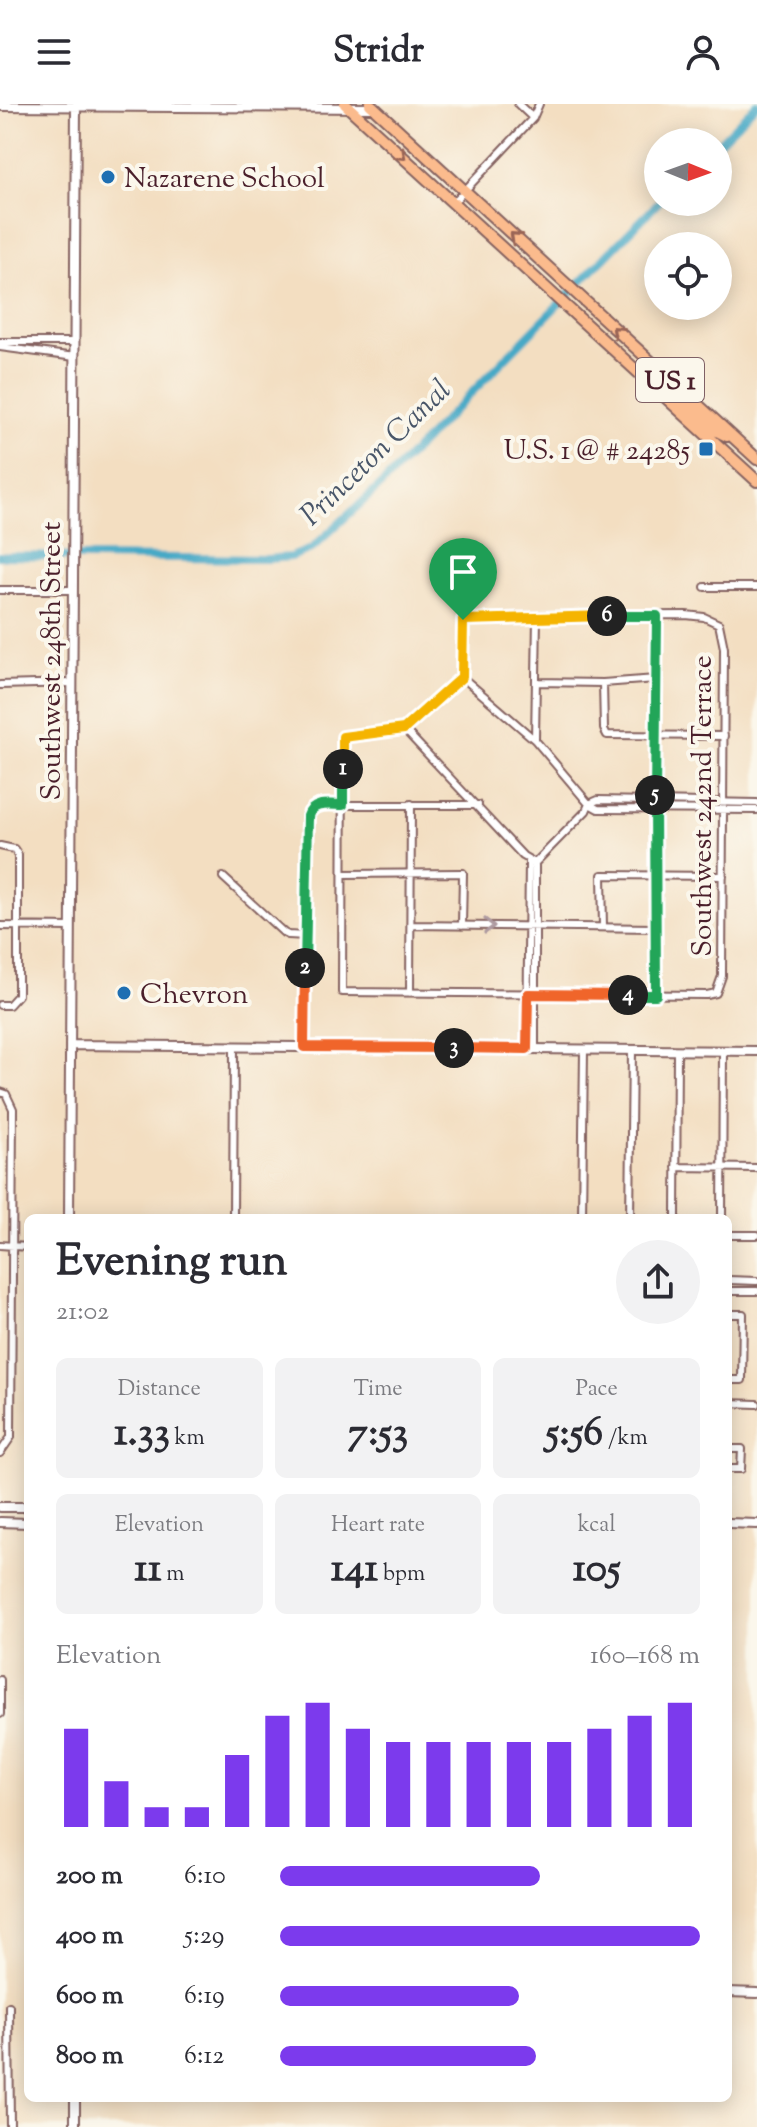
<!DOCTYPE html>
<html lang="en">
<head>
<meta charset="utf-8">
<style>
	body { margin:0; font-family:"Sorts Mill Goudy",serif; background:#f2f2f3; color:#2b2b33; height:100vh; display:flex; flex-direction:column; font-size:30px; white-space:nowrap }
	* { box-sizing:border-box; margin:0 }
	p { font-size:26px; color:#7c7c81 }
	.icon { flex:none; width:44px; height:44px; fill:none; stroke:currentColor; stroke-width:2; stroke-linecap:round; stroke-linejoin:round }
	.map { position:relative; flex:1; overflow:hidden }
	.side { position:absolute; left:24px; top:1110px; width:708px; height:888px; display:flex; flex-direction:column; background:#fff; border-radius:12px; box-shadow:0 4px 20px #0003 }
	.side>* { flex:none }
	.needle { width:52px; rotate:91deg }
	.buttons { position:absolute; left:644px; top:24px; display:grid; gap:16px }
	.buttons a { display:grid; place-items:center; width:88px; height:88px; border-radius:50%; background:#fff; box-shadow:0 4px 20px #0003; font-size:40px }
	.pin { position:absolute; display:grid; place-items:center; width:68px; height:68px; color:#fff; margin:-82px -34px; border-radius:50% 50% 50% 0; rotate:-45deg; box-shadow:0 0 8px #0007 }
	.pin .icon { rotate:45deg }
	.km { position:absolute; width:40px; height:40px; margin:-20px; border-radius:50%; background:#222; color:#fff; font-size:22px; line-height:40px; text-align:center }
	.round { display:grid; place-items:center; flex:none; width:84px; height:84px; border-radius:42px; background:#f2f2f3 }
	.overview { display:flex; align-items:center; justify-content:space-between; height:136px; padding:0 32px }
	h1 { font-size:44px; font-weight:800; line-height:60px }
	.metrics { display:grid; grid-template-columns:repeat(3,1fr); gap:12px; height:136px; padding:8px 32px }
	.metrics div { display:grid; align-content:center; border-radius:12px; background:#f2f2f3; text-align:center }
	.metrics b { font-size:40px; font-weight:800 }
	.metrics small { font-size:22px; font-weight:400 }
	.metrics p { font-size:22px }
	.chart { height:224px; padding:16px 32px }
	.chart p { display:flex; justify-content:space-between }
	.chart svg { width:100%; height:144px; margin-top:8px; stroke:#7c3aed; stroke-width:6 }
	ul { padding:0 32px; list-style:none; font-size:26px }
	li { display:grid; grid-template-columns:128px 96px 1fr; align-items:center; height:60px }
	li i { height:20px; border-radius:10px; background:#7c3aed }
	header { display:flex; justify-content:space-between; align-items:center; height:104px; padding:0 32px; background:#fff; font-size:36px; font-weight:800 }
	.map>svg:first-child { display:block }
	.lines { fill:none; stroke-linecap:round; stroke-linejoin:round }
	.canal { stroke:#47a9c6; stroke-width:8 }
	.minor-casing { stroke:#856260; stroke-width:10 }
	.tertiary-casing { stroke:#856260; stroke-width:12 }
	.trunk-casing { stroke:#856260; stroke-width:14 }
	.minor { stroke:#fff; stroke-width:6 }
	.tertiary { stroke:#fff; stroke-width:8 }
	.trunk { stroke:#fbbb8d; stroke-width:10 }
	.oneway { stroke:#9a6557 }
	.oneway2 { stroke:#ae9aa0 }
	.split-1-casing { stroke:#fff; stroke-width:16 }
	.split-2-casing { stroke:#fff; stroke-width:16 }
	.split-3-casing { stroke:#fff; stroke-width:16 }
	.split-4-casing { stroke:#fff; stroke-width:16 }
	.split-5-casing { stroke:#fff; stroke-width:16 }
	.split-6-casing { stroke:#fff; stroke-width:16 }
	.split-7-casing { stroke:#fff; stroke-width:16 }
	.split-1 { stroke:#f5b400; stroke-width:10 }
	.split-2 { stroke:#22a559; stroke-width:10 }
	.split-3 { stroke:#f0652b; stroke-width:10 }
	.split-4 { stroke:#f0652b; stroke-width:10 }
	.split-5 { stroke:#22a559; stroke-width:10 }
	.split-6 { stroke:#22a559; stroke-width:10 }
	.split-7 { stroke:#f5b400; stroke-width:10 }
	.poi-dot { fill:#1f6fb2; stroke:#fbf7ec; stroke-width:3 }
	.labels { text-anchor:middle; stroke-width:8; stroke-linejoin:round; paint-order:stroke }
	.shield { fill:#fbf7ec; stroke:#7f6065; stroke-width:2 }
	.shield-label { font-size:26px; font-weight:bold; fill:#4a1f2b }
	.poi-label { font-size:28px; fill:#4a1f2b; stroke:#fbf7ec; text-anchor:start }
	.street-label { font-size:28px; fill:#4a1f2b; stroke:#fbf7ec }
	.water-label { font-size:30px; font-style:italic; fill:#495669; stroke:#fbf7ec }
</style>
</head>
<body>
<header><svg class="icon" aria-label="menu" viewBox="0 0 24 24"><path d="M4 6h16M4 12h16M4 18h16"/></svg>Stridr<svg class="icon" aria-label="person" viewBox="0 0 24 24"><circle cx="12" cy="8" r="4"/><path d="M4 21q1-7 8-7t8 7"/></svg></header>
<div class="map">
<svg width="757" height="2023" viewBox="0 0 757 2023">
	<rect width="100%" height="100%" fill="#fbf7ec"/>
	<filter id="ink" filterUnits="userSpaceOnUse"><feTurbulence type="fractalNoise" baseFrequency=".0125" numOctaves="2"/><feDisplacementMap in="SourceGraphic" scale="16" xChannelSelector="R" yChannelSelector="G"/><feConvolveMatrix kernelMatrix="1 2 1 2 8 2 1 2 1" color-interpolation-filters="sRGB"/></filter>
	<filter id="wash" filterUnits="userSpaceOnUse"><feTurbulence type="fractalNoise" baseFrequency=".006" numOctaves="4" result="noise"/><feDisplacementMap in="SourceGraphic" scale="32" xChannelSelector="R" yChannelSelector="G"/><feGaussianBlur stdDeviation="1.8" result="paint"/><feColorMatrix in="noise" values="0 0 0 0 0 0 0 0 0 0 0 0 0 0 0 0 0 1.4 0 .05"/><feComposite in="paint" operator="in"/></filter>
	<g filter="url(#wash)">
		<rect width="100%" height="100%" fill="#f3dec1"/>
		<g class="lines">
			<path class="canal" d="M 718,39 L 757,0
				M 0,452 L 267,455 L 291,453 L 311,445 L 382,380 L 659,98"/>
		</g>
	</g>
	<g filter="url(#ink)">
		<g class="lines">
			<defs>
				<path id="minor" d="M 518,0 L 533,14
					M 453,99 L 533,14 L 539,0
					M 0,238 L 75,238
					M 0,243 L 75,253
					M 705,483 L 757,483
					M 0,486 L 72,486
					M 462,573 L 535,636 L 589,700 L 598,705 L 757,706
					M 536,578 L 603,579 L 656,575
					M 603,579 L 604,625 L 607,631 L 724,632
					M 0,581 L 73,579
					M 404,625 L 462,573 L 463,516 L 537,512 L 686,511 L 704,513 L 719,520 L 724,544 L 722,872 L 716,889 L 707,891 L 342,888 L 343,633 L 404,625 L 523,752 L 535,759
					M 535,636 L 537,512
					M 589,700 L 598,696 L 757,699
					M 0,742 L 14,745 L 18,751 L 18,891 L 9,901 L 0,901
					M 343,770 L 463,769 L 462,822
					M 223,773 L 284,829 L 288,831 L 306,832
					M 411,821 L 655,824
					M 0,822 L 71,823
					M 603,823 L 602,771 L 723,772
					M 410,889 L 411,700
					M 656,891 L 657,512
					M 304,943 L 307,719 L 311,705 L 324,701 L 478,701
					M 527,945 L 529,757
					M 535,945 L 535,759 L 586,707 L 589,700
					M 0,988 L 6,990 L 13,1005 L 11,1333 L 0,1349
					M 676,1063 L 757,1064
					M 233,1114 L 234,942
					M 582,1114 L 584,946
					M 630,1114 L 632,946
					M 676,1114 L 677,946
					M 722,1114 L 723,947
					M 728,1131 L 757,1131
					M 0,1141 L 28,1143
					M 728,1176 L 757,1177
					M 728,1187 L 757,1187
					M 728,1210 L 743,1210 L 742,1276 L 728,1276
					M 728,1299 L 757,1300
					M 728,1345 L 742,1345 L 741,1365 L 728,1365
					M 0,1576 L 0,1610
					M 9,1902 L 10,2023"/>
				<path id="tertiary" d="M 0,2 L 374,4
					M 70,941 L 757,947
					M 69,1114 L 76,0
					M 0,1403 L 28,1403
					M 0,1418 L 28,1419
					M 728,1419 L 757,1420
					M 728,1888 L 757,1889
					M 75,2023 L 75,1994"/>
				<path id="trunk" d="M 345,0 L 757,377
					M 370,0 L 757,355
					M 634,264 L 650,267 L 711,324 L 727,332"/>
			</defs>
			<use href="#minor" class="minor-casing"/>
			<use href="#tertiary" class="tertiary-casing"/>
			<use href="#trunk" class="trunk-casing"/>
			<use href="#minor" class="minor"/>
			<use href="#tertiary" class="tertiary"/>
			<use href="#trunk" class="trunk"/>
		</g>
		<defs><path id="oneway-chevron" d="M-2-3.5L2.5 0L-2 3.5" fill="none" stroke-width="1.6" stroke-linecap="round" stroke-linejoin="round" transform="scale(2)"/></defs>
		<g class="oneway">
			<use href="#oneway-chevron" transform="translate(401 51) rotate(42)"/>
			<use href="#oneway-chevron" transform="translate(515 133) rotate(-137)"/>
			<use href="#oneway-chevron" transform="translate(617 227) rotate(-138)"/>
		</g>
		<use class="oneway2" href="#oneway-chevron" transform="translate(489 822)"/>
	</g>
	<g class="lines" filter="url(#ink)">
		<defs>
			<path id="split-1" d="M 343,665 L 343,633 L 404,625 L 462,573 L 463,516"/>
			<path id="split-2" d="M 305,864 L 308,712 C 313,697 330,701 343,701 L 343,665"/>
			<path id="split-3" d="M 305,864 L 304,943 L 454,944"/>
			<path id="split-4" d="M 454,944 L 527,945 L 528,890 L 628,891"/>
			<path id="split-5" d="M 628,891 L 656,891 L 655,691"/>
			<path id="split-6" d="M 607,512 L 657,512 L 655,691"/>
			<path id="split-7" d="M 463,516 L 607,512"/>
		</defs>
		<use href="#split-1" class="split-1-casing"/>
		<use href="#split-2" class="split-2-casing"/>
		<use href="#split-3" class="split-3-casing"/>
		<use href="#split-4" class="split-4-casing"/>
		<use href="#split-5" class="split-5-casing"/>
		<use href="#split-6" class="split-6-casing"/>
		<use href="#split-7" class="split-7-casing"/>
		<use href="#split-1" class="split-1"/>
		<use href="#split-2" class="split-2"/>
		<use href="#split-3" class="split-3"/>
		<use href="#split-4" class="split-4"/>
		<use href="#split-5" class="split-5"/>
		<use href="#split-6" class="split-6"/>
		<use href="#split-7" class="split-7"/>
	</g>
	<g class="poi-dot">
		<circle cx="108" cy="73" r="8"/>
		<rect x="698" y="337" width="16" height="16" rx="4"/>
		<circle cx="124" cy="889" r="8"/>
	</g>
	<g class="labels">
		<rect class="shield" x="636" y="254" width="68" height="44" rx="6"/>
		<g class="shield-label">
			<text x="670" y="285">US 1</text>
		</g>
		<g class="poi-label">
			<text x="124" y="83">Nazarene School</text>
			<text x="690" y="355" text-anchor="end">U.S. 1 @ # 24285</text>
			<text x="140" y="899">Chevron</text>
		</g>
		<g class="street-label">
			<text transform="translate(50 557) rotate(-90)" y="10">Southwest 248th Street</text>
			<text transform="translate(701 702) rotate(-90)" y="10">Southwest 242nd Terrace</text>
		</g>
		<g class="water-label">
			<text transform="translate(375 348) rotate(-44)" y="10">Princeton Canal</text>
		</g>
	</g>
</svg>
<div class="buttons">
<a><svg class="needle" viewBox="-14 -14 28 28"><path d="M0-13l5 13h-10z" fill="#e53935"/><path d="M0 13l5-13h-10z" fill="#7c7c81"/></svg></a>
<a><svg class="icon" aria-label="locate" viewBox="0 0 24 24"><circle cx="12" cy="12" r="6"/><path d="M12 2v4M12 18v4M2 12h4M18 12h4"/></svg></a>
</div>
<div class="pin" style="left:463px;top:516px;background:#1e9e55"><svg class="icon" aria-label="arrive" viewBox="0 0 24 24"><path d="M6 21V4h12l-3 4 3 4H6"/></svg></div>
<b class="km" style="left:343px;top:665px">1</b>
<b class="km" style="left:305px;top:864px">2</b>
<b class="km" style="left:454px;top:944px">3</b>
<b class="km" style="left:628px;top:891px">4</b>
<b class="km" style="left:655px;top:691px">5</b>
<b class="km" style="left:607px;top:512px">6</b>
<section class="side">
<div class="overview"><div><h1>Evening run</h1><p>21:02</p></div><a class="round"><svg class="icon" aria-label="share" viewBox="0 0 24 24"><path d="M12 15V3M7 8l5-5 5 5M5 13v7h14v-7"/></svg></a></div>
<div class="metrics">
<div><p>Distance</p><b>1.33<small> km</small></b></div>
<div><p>Time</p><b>7:53</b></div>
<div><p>Pace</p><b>5:56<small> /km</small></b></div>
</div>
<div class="metrics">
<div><p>Elevation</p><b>11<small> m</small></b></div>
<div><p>Heart rate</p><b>141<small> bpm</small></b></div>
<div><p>kcal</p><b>105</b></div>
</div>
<div class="chart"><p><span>Elevation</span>160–168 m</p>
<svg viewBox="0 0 160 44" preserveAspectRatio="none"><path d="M5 44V14M15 44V30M25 44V38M35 44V38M45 44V22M55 44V10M65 44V6M75 44V14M85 44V18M95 44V18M105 44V18M115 44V18M125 44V18M135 44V14M145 44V10M155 44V6"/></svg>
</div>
<ul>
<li><b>200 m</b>6:10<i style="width:62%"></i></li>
<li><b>400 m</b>5:29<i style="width:100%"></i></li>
<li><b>600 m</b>6:19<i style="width:57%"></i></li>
<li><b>800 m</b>6:12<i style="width:61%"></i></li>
</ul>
</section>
</div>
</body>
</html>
